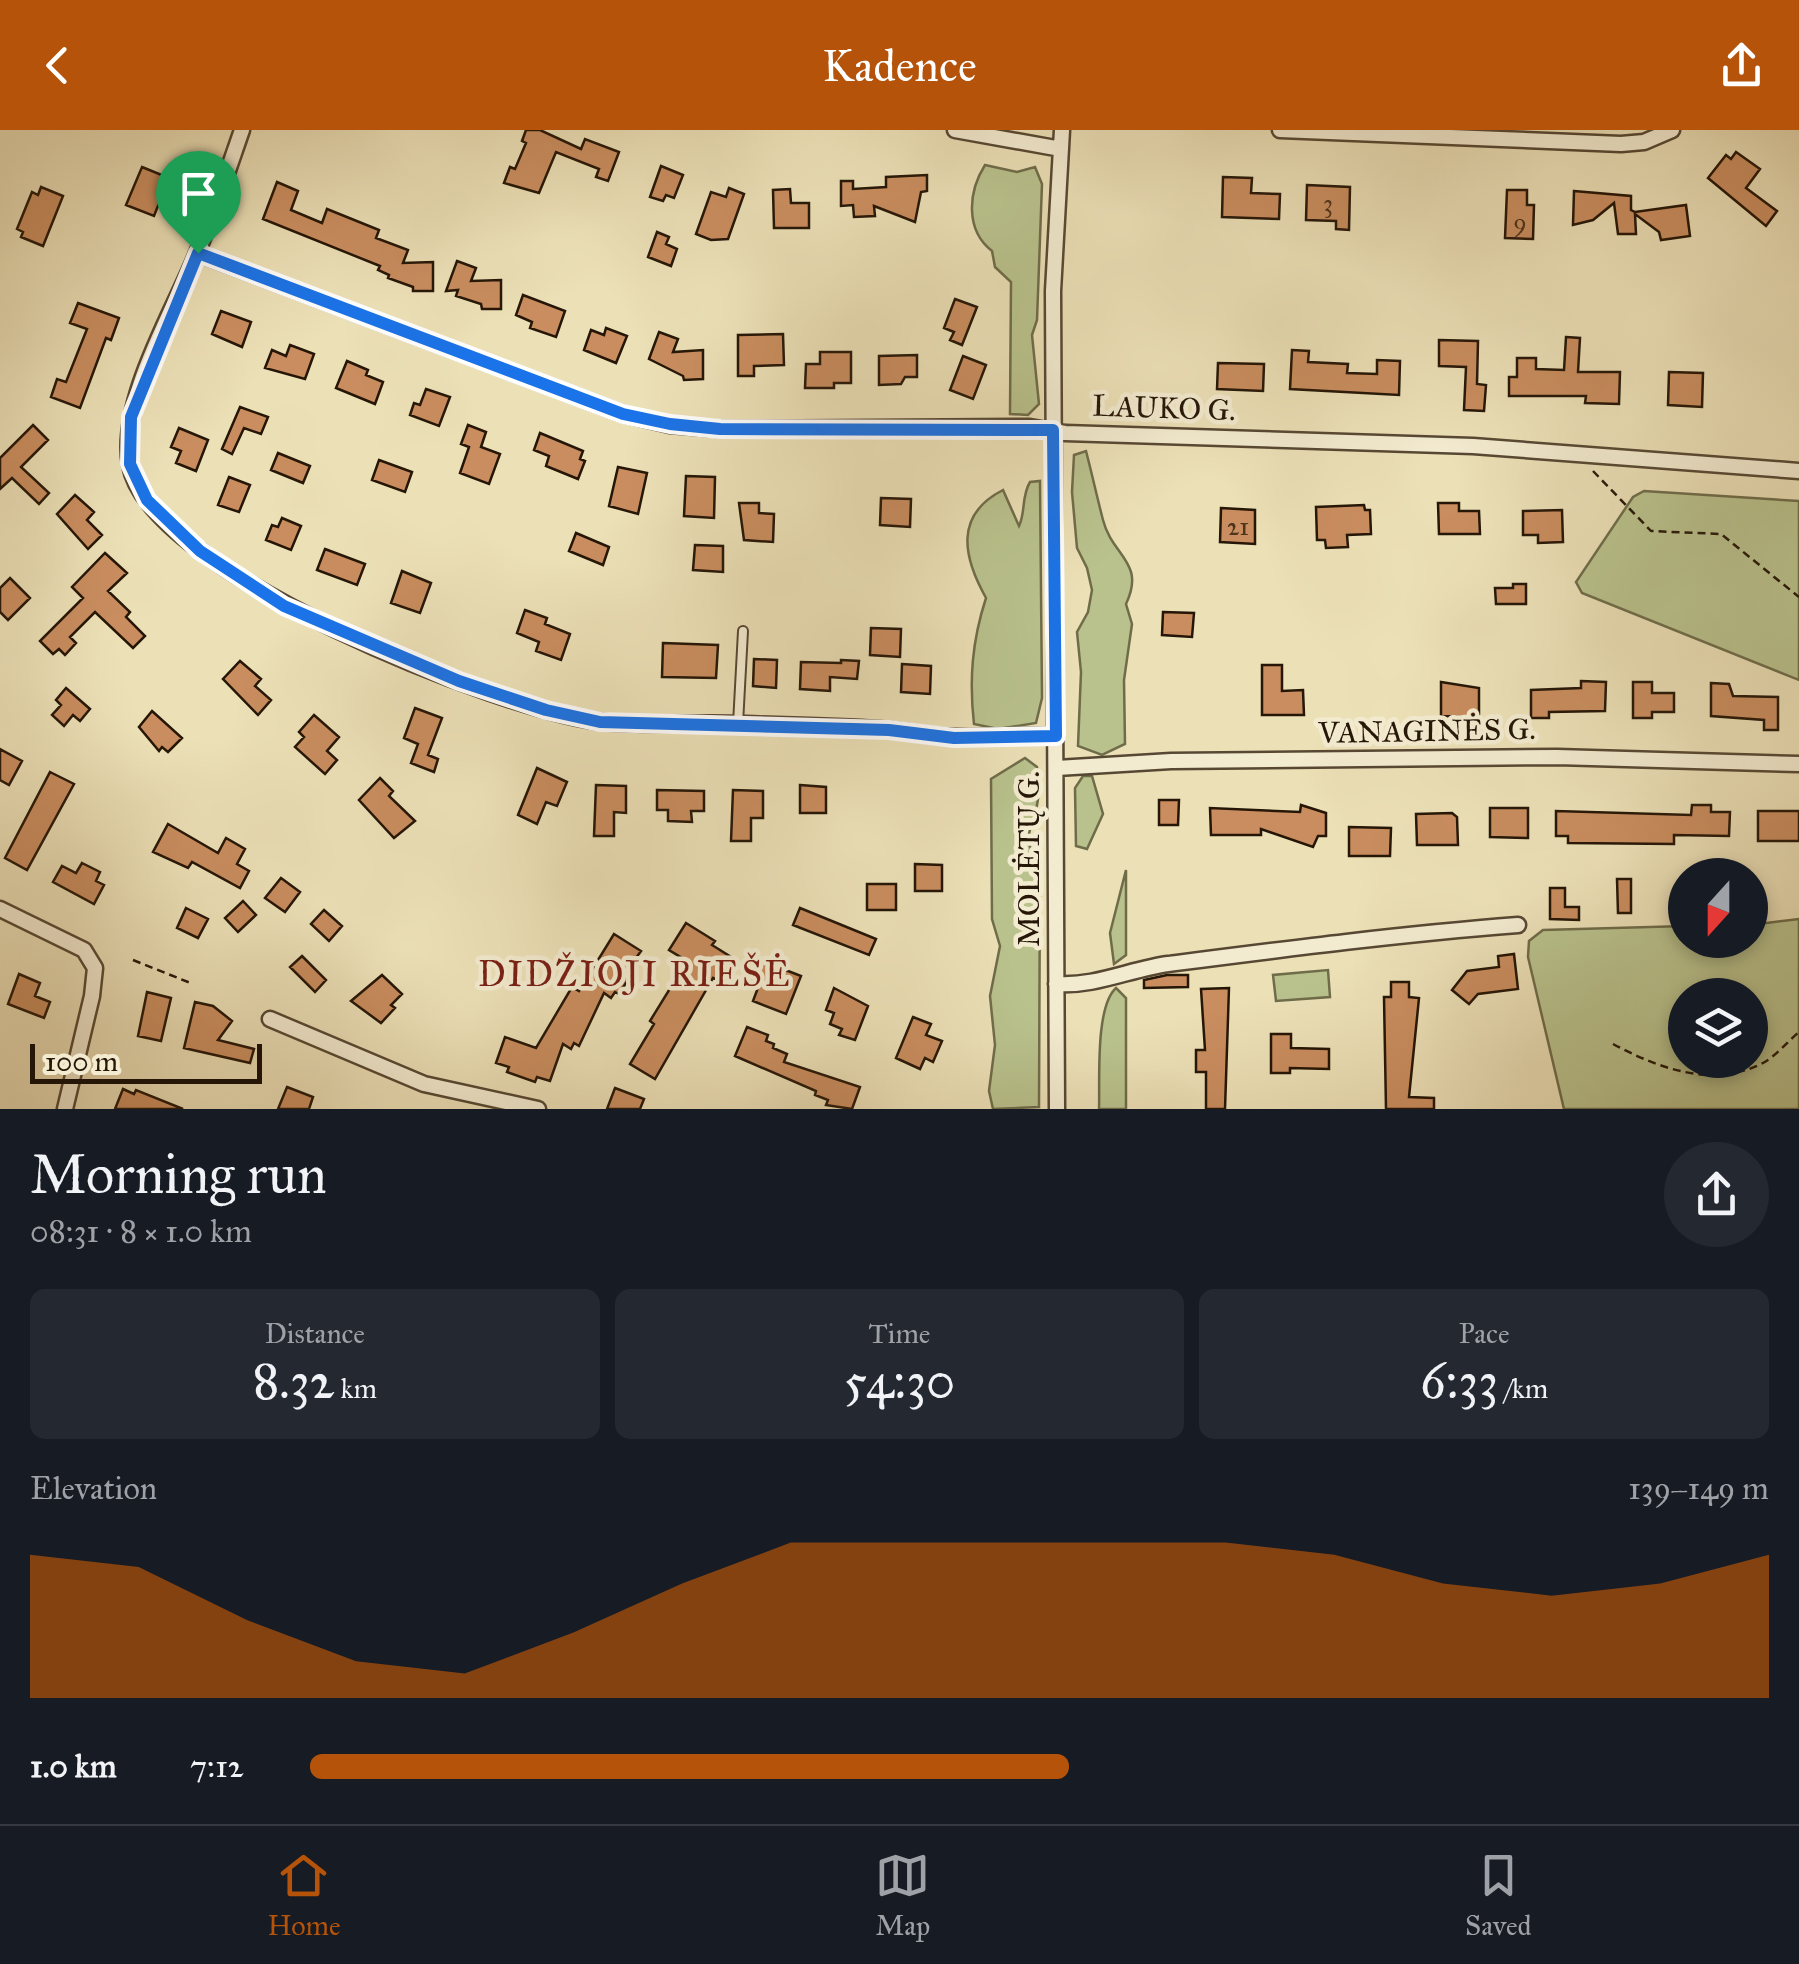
<!DOCTYPE html>
<html lang="en">
<head>
<meta charset="utf-8">
<style>
	body { margin:0; font-family:"IM FELL Great Primer",serif; background:#242831; color:#f1f3f6; height:100vh; display:flex; flex-direction:column; font-size:38px; white-space:nowrap }
	* { box-sizing:border-box; margin:0 }
	p { font-size:32px; color:#9ea1a6 }
	.icon { flex:none; width:55px; height:55px; fill:none; stroke:currentColor; stroke-width:2; stroke-linecap:round; stroke-linejoin:round }
	.map { position:relative; height:979px; overflow:hidden }
	.sheet { display:flex; flex-direction:column; background:#171b24; flex:1 }
	.sheet>* { flex:none }
	.needle { width:65px; rotate:201deg }
	.fabs { position:absolute; left:1668px; top:728px; display:grid; gap:20px }
	.fabs a { display:grid; place-items:center; width:100px; height:100px; border-radius:50%; background:#171b24; box-shadow:0 5px 15px #0003; font-size:50px }
	.scale { position:absolute; left:30px; bottom:25px; width:232px; box-sizing:border-box; padding-left:10px; border:5px solid #251607; border-top:0; font-size:28px; line-height:35px; white-space:nowrap; color:#251607; -webkit-text-stroke:8px #f3ebd0; paint-order:stroke }
	.pin { position:absolute; display:grid; place-items:center; width:85px; height:85px; color:#fff; margin:-102px -42px; border-radius:50% 50% 50% 0; rotate:-45deg; box-shadow:0 0 10px #0007 }
	.pin .icon { rotate:45deg }
	.round { display:grid; place-items:center; flex:none; width:105px; height:105px; border-radius:52px; background:#242831 }
	.summary { display:flex; align-items:center; justify-content:space-between; height:170px; padding:0 30px }
	h1 { font-size:55px; font-weight:600; line-height:75px }
	.stats { display:grid; grid-template-columns:repeat(3,1fr); gap:15px; height:170px; padding:10px 30px }
	.stats div { display:grid; align-content:center; border-radius:15px; background:#242831; text-align:center }
	.stats b { font-size:50px; font-weight:600 }
	.stats small { font-size:28px; font-weight:400 }
	.stats p { font-size:28px }
	.chart { height:280px; padding:20px 30px }
	.chart p { display:flex; justify-content:space-between }
	.chart svg { width:100%; height:180px; margin-top:10px; fill:#b45309; opacity:.7 }
	ul { padding:0 30px; list-style:none; font-size:32px }
	li { display:grid; grid-template-columns:160px 120px 1fr; align-items:center; height:75px }
	li i { height:25px; border-radius:12px; background:#b45309 }
	header { display:flex; justify-content:space-between; align-items:center; height:130px; padding:0 30px; background:#b45309; color:#fff; font-size:45px; font-weight:600 }
	.dock { display:flex; justify-content:space-around; align-items:center; height:140px; border-top:2px solid #363941; background:#171b24; font-size:28px; color:#9ea1a6 }
	.dock a { display:grid; justify-items:center; gap:5px }
	.dock .active { color:#b45309 }
	.map>svg:first-child { display:block }
	.green { fill:#b9c28d; stroke:#6f6c4a; stroke-width:2.5; fill-rule:evenodd }
	.building { fill:#c98d5f; stroke:#251607; stroke-width:2.5 }
	.lines { fill:none; stroke-linecap:round; stroke-linejoin:round }
	.service-casing { stroke:#574833; stroke-width:12 }
	.minor-casing { stroke:#574833; stroke-width:19 }
	.path { stroke:#251607; stroke-width:2.5; stroke-dasharray:8 5; stroke-linecap:butt }
	.service { stroke:#f3ebd0; stroke-width:8 }
	.minor { stroke:#f3ebd0; stroke-width:14 }
	.route-casing { stroke:#fff; stroke-width:20 }
	.route { stroke:#1a73e8; stroke-width:12 }
	.labels { text-anchor:middle; stroke-width:9; stroke-linejoin:round; paint-order:stroke }
	.number-label { font-size:25px; fill:#4e341d }
	.street-label { font-size:30px; fill:#251607; stroke:#f3ebd0 }
	.quarter-label { font-size:35px; letter-spacing:2.5px; fill:#7a1f14; stroke:#f3ebd0 }
</style>
</head>
<body>
<header><svg class="icon" aria-label="back" viewBox="0 0 24 24"><path d="M15 5l-7 7 7 7"/></svg>Kadence<svg class="icon" aria-label="share" viewBox="0 0 24 24"><path d="M12 15V3M7 8l5-5 5 5M5 13v7h14v-7"/></svg></header>
<div class="map">
<svg width="1799" height="979" viewBox="0 0 1799 979">
	<rect width="100%" height="100%" fill="#ece0b7"/>
	<filter id="stains"><feTurbulence type="fractalNoise" baseFrequency=".002" numOctaves="4"/><feColorMatrix values="0 0 0 0 .2 0 0 0 0 .09 0 0 0 0 .02 0 0 0 .5 -.17"/></filter>
	<radialGradient id="worn" r=".72"><stop offset=".6" stop-color="#630" stop-opacity="0"/><stop offset="1" stop-color="#630" stop-opacity=".3"/></radialGradient>
	<path class="green" d="M 985,35 L 1017,42 L 1035,37 L 1042,54 L 1037,190 L 1032,205 L 1039,274 L 1028,285 L 1010,284 L 1011,152 L 995,137 L 992,121 C 965,100 968,62 985,35 Z
		M 1086,321 C 1092,344 1097,367 1103,390 C 1112,426 1146,432 1126,474 L 1132,494 L 1124,550 L 1125,614 L 1102,625 L 1078,616 L 1081,542 L 1077,502 L 1088,482 L 1092,460 L 1087,438 L 1077,418 L 1072,362 L 1074,325 Z
		M 1040,351 L 1042,568 L 1036,593 L 998,599 L 974,594 C 969,550 972,511 986,468 C 963,427 954,385 1003,360 L 1019,396 C 1026,381 1021,367 1030,352 Z
		M 1644,361 L 1799,371 L 1799,550 L 1582,463 L 1576,452 L 1633,367 Z
		M 1025,628 L 1037,637 C 1038,647 1040,659 1038,669 C 1034,702 1018,702 1040,737 L 1039,977 L 993,979 L 989,961 L 995,915 L 990,866 L 1000,816 L 992,789 L 991,649 Z
		M 1083,646 L 1092,646 L 1103,684 L 1087,719 L 1076,716 L 1075,658 Z
		M 1126,740 L 1126,825 L 1114,834 L 1110,803 Z
		M 1799,789 L 1799,979 L 1564,979 L 1528,827 L 1529,811 L 1543,800 L 1685,796 L 1685,810 L 1750,810 L 1750,795 ZM 1685,865 L 1750,865 L 1750,930 L 1685,930 Z
		M 1328,840 L 1330,867 L 1276,871 L 1273,845 Z
		M 1116,858 L 1126,868 L 1126,979 L 1099,979 C 1100,950 1095,877 1116,858 Z"/>
	<path class="building" d="M 526,0 L 540,0 L 581,19 L 585,9 L 619,22 L 608,51 L 596,47 L 599,39 L 556,22 L 539,63 L 504,53 L 510,37 L 515,39 L 526,13 L 522,11 Z
		M 1736,22 L 1760,39 L 1746,58 L 1777,81 L 1766,96 L 1708,48 L 1726,25 L 1731,29 Z
		M 661,36 L 683,45 L 674,68 L 666,65 L 663,71 L 650,67 Z
		M 142,37 L 169,48 L 154,86 L 126,75 Z
		M 927,45 L 927,61 L 921,62 L 915,92 L 874,76 L 875,86 L 854,87 L 853,75 L 841,76 L 841,51 L 853,51 L 853,59 L 886,57 L 886,47 Z
		M 1223,47 L 1252,48 L 1251,63 L 1280,64 L 1279,89 L 1222,87 Z
		M 277,52 L 298,61 L 291,80 L 322,93 L 327,79 L 379,100 L 376,108 L 408,120 L 403,133 L 433,132 L 433,161 L 413,161 L 413,157 L 388,148 L 389,145 L 378,140 L 380,136 L 263,89 Z
		M 1307,55 L 1350,57 L 1349,100 L 1336,99 L 1336,91 L 1306,90 Z
		M 41,57 L 63,66 L 43,116 L 21,107 L 23,102 L 17,99 L 32,62 L 38,65 Z
		M 729,58 L 744,64 L 728,109 L 711,110 L 696,104 L 711,62 L 726,67 Z
		M 790,59 L 791,73 L 809,73 L 809,98 L 774,98 L 773,60 Z
		M 1507,60 L 1527,60 L 1527,75 L 1534,75 L 1533,109 L 1505,108 Z
		M 1574,61 L 1631,66 L 1631,80 L 1635,82 L 1686,75 L 1690,106 L 1661,110 L 1659,102 L 1635,84 L 1636,104 L 1618,104 L 1614,73 L 1593,90 L 1573,95 Z
		M 657,102 L 669,107 L 666,114 L 677,119 L 671,136 L 648,127 Z
		M 457,131 L 476,138 L 471,151 L 501,150 L 501,179 L 482,179 L 481,174 L 456,166 L 458,160 L 446,161 Z
		M 523,165 L 565,181 L 556,207 L 530,198 L 532,192 L 516,185 Z
		M 955,169 L 977,177 L 962,215 L 950,210 L 954,202 L 944,198 Z
		M 78,173 L 119,188 L 111,210 L 106,208 L 80,278 L 51,267 L 57,249 L 66,252 L 87,199 L 70,193 Z
		M 221,181 L 251,192 L 242,217 L 212,204 Z
		M 606,198 L 627,206 L 616,233 L 584,220 L 591,200 L 604,205 Z
		M 659,202 L 678,209 L 673,222 L 703,220 L 703,249 L 684,250 L 683,246 L 649,229 Z
		M 783,204 L 784,235 L 754,236 L 754,246 L 738,246 L 738,205 Z
		M 1566,207 L 1580,208 L 1578,242 L 1620,242 L 1619,274 L 1585,273 L 1586,266 L 1509,266 L 1509,247 L 1517,247 L 1517,228 L 1536,228 L 1536,239 L 1564,240 Z
		M 1439,210 L 1478,211 L 1477,254 L 1486,255 L 1484,281 L 1464,280 L 1466,237 L 1439,236 Z
		M 290,215 L 314,224 L 305,249 L 265,238 L 272,220 L 286,226 Z
		M 1292,220 L 1309,221 L 1308,232 L 1348,234 L 1347,243 L 1377,244 L 1377,230 L 1400,231 L 1399,265 L 1290,259 Z
		M 820,222 L 851,222 L 851,253 L 834,253 L 834,258 L 805,258 L 806,234 L 820,234 Z
		M 917,225 L 917,247 L 905,247 L 901,254 L 879,255 L 879,226 Z
		M 963,226 L 986,235 L 973,269 L 950,260 Z
		M 347,231 L 368,240 L 366,245 L 383,252 L 375,274 L 336,258 Z
		M 1218,233 L 1264,234 L 1263,261 L 1217,259 Z
		M 1669,242 L 1703,243 L 1702,277 L 1668,275 Z
		M 426,259 L 450,267 L 439,296 L 410,285 L 414,273 L 420,275 Z
		M 240,277 L 268,287 L 261,304 L 244,298 L 232,324 L 222,319 Z
		M 33,295 L 48,310 L 21,337 L 49,363 L 39,374 L 12,348 L 0,359 L 0,328 Z
		M 468,295 L 486,302 L 481,317 L 500,324 L 489,354 L 460,343 L 469,317 L 461,314 Z
		M 179,298 L 208,310 L 196,341 L 176,333 L 181,321 L 171,317 Z
		M 540,303 L 583,321 L 580,329 L 585,331 L 578,349 L 546,336 L 549,326 L 534,320 Z
		M 278,323 L 310,336 L 303,353 L 271,340 Z
		M 379,330 L 412,342 L 405,362 L 372,350 Z
		M 618,337 L 647,343 L 638,384 L 609,376 Z
		M 686,346 L 715,347 L 714,388 L 684,386 Z
		M 229,347 L 250,355 L 239,382 L 218,375 Z
		M 75,365 L 94,382 L 87,390 L 102,405 L 88,419 L 57,384 Z
		M 881,368 L 911,369 L 910,397 L 880,395 Z
		M 739,373 L 759,373 L 759,383 L 774,384 L 773,412 L 744,410 Z
		M 1438,373 L 1459,373 L 1459,381 L 1479,381 L 1480,404 L 1439,404 Z
		M 1364,375 L 1365,380 L 1370,380 L 1371,404 L 1347,405 L 1348,417 L 1326,418 L 1325,410 L 1317,410 L 1316,377 Z
		M 1221,378 L 1255,380 L 1255,414 L 1220,412 Z
		M 1562,380 L 1563,412 L 1538,413 L 1538,405 L 1523,405 L 1523,381 Z
		M 282,388 L 301,396 L 291,420 L 266,410 L 272,395 L 278,397 Z
		M 576,403 L 609,417 L 603,435 L 569,421 Z
		M 695,415 L 723,416 L 723,442 L 693,440 Z
		M 325,419 L 365,434 L 357,455 L 317,440 Z
		M 105,423 L 127,443 L 108,461 L 130,482 L 126,487 L 145,506 L 133,518 L 95,482 L 70,507 L 76,513 L 65,525 L 59,519 L 53,524 L 40,511 L 83,468 L 72,457 Z
		M 402,441 L 431,453 L 420,483 L 391,473 Z
		M 10,448 L 30,468 L 8,490 L 0,482 L 0,458 Z
		M 1513,454 L 1526,454 L 1526,474 L 1496,474 L 1495,458 L 1513,458 Z
		M 525,480 L 547,488 L 545,494 L 570,504 L 561,530 L 536,521 L 539,512 L 517,503 Z
		M 1163,482 L 1194,483 L 1192,507 L 1162,505 Z
		M 871,498 L 901,499 L 900,527 L 870,525 Z
		M 663,513 L 718,515 L 716,548 L 662,547 Z
		M 754,529 L 777,530 L 776,558 L 753,556 Z
		M 841,530 L 859,531 L 857,549 L 830,547 L 830,561 L 800,559 L 801,532 L 841,533 Z
		M 240,531 L 261,549 L 255,556 L 271,570 L 258,585 L 223,549 Z
		M 902,534 L 931,536 L 930,564 L 901,562 Z
		M 1262,535 L 1282,535 L 1282,561 L 1303,560 L 1304,585 L 1262,585 Z
		M 1581,551 L 1606,552 L 1605,581 L 1549,582 L 1549,588 L 1531,588 L 1531,560 L 1581,558 Z
		M 1441,552 L 1479,558 L 1479,587 L 1441,586 Z
		M 1633,552 L 1652,552 L 1652,563 L 1674,563 L 1674,582 L 1652,582 L 1652,588 L 1633,588 Z
		M 1711,553 L 1729,554 L 1733,566 L 1778,567 L 1778,600 L 1764,600 L 1764,590 L 1711,586 Z
		M 66,558 L 90,579 L 80,591 L 73,585 L 64,596 L 52,585 L 61,575 L 56,570 Z
		M 415,578 L 442,588 L 428,625 L 438,629 L 434,642 L 411,633 L 418,614 L 404,608 Z
		M 152,581 L 182,608 L 168,622 L 162,617 L 159,621 L 139,597 Z
		M 314,585 L 339,607 L 327,621 L 337,630 L 325,644 L 295,617 L 304,607 L 299,602 Z
		M 0,619 L 22,631 L 9,655 L 0,650 Z
		M 537,638 L 567,652 L 557,676 L 546,672 L 537,694 L 518,685 Z
		M 50,642 L 74,654 L 27,740 L 5,728 Z
		M 380,648 L 393,661 L 389,666 L 415,691 L 394,708 L 359,670 Z
		M 596,655 L 626,656 L 626,683 L 614,682 L 614,706 L 594,706 Z
		M 800,655 L 826,657 L 826,683 L 800,683 Z
		M 657,660 L 704,661 L 704,681 L 691,681 L 692,692 L 668,691 L 668,680 L 657,680 Z
		M 733,660 L 763,661 L 763,688 L 751,688 L 751,711 L 731,711 Z
		M 1159,670 L 1179,670 L 1178,695 L 1159,695 Z
		M 1301,675 L 1326,683 L 1326,706 L 1318,706 L 1313,717 L 1261,699 L 1261,705 L 1211,705 L 1210,678 L 1300,682 Z
		M 1692,675 L 1711,675 L 1711,682 L 1730,682 L 1729,706 L 1674,705 L 1674,714 L 1568,713 L 1568,706 L 1556,706 L 1556,681 L 1691,685 Z
		M 1490,678 L 1528,678 L 1528,708 L 1490,707 Z
		M 1758,681 L 1799,681 L 1799,711 L 1758,711 Z
		M 1452,683 L 1457,687 L 1458,715 L 1417,715 L 1416,684 Z
		M 168,694 L 218,723 L 226,708 L 245,719 L 237,734 L 249,741 L 240,758 L 192,732 L 188,738 L 153,722 Z
		M 1349,697 L 1391,698 L 1390,726 L 1349,726 Z
		M 82,733 L 100,742 L 96,751 L 104,755 L 94,774 L 53,752 L 62,736 L 76,743 Z
		M 915,734 L 942,735 L 942,761 L 915,761 Z
		M 281,748 L 300,762 L 285,782 L 265,768 Z
		M 1617,749 L 1631,749 L 1631,783 L 1618,783 Z
		M 867,754 L 896,754 L 896,780 L 867,780 Z
		M 1550,758 L 1565,758 L 1565,777 L 1579,777 L 1579,790 L 1550,789 Z
		M 243,771 L 256,785 L 238,802 L 225,788 Z
		M 186,778 L 208,789 L 198,808 L 177,798 Z
		M 800,778 L 876,809 L 869,825 L 793,795 Z
		M 324,780 L 342,796 L 329,811 L 311,794 Z
		M 686,793 L 715,811 L 712,815 L 731,827 L 717,850 L 713,848 L 655,949 L 630,934 L 654,894 L 650,891 L 687,831 L 669,820 Z
		M 614,804 L 641,821 L 636,828 L 640,831 L 619,864 L 615,862 L 611,868 L 604,863 L 579,916 L 574,913 L 571,919 L 563,914 L 550,951 L 537,947 L 535,952 L 507,942 L 509,937 L 496,933 L 505,907 L 536,918 L 572,857 L 579,861 Z
		M 1514,824 L 1518,859 L 1478,864 L 1469,874 L 1452,860 L 1467,841 L 1499,837 L 1498,826 Z
		M 302,826 L 326,850 L 315,862 L 290,837 Z
		M 757,829 L 801,846 L 786,884 L 753,871 L 759,855 L 748,851 Z
		M 19,844 L 40,853 L 35,866 L 50,872 L 44,888 L 8,874 Z
		M 382,845 L 402,864 L 391,875 L 395,878 L 381,893 L 351,871 Z
		M 1167,845 L 1188,845 L 1188,857 L 1144,858 L 1144,850 Z
		M 1391,852 L 1409,852 L 1409,867 L 1419,868 L 1409,967 L 1434,968 L 1434,979 L 1386,979 L 1384,867 L 1391,867 Z
		M 834,858 L 868,876 L 855,910 L 839,905 L 842,899 L 830,894 L 834,883 L 826,880 Z
		M 1229,858 L 1225,979 L 1206,979 L 1206,942 L 1196,942 L 1196,920 L 1205,920 L 1201,859 Z
		M 147,862 L 171,868 L 161,911 L 138,906 Z
		M 195,872 L 213,876 L 232,891 L 218,910 L 254,919 L 250,933 L 184,918 Z
		M 913,887 L 931,894 L 926,905 L 942,911 L 933,932 L 925,928 L 920,939 L 896,928 Z
		M 747,897 L 768,905 L 766,911 L 774,914 L 773,918 L 787,924 L 784,932 L 860,957 L 852,979 L 826,975 L 828,970 L 815,965 L 816,961 L 735,926 Z
		M 1271,904 L 1291,904 L 1291,918 L 1329,919 L 1329,939 L 1290,938 L 1290,943 L 1271,943 Z
		M 287,957 L 313,967 L 309,979 L 278,979 Z
		M 615,958 L 644,969 L 640,979 L 607,979 Z
		M 123,959 L 134,964 L 136,960 L 183,979 L 115,979 Z"/>
	<g class="lines">
		<defs>
			<path id="service" d="M 738,594 L 743,501"/>
			<path id="minor" d="M 242,0 C 227,43 213,86 195,128 C 171,186 119,272 130,335 C 148,441 503,582 602,592 C 650,596 698,592 746,594 C 794,596 842,596 890,600 C 912,602 935,607 957,607 C 990,608 1023,605 1056,606
				M 955,0 L 1061,19
				M 1280,0 L 1621,14 L 1644,12 L 1672,0
				M 197,123 L 623,284 L 670,295 L 720,299 L 1030,297 L 1065,303 L 1473,316 L 1799,341
				M 1057,638 L 1171,631 L 1557,627 L 1799,634
				M 0,779 L 84,820 L 95,838 L 92,866 L 65,979
				M 1056,854 C 1094,857 1131,839 1168,834 C 1285,819 1401,804 1518,795
				M 270,889 L 424,954 L 538,979
				M 1057,979 L 1053,161 L 1062,0"/>
		</defs>
		<use href="#service" class="service-casing"/>
		<use href="#minor" class="minor-casing"/>
		<path class="path" d="M 1593,341 L 1651,401 L 1721,404 L 1799,467
			M 133,830 L 193,854
			M 1613,914 C 1658,938 1713,959 1763,933 C 1776,926 1788,911 1799,902"/>
		<use href="#service" class="service"/>
		<use href="#minor" class="minor"/>
	</g>
	<g class="lines">
		<defs>
			<path id="route" d="M 198,123 L 623,284 L 670,294 L 720,299 L 1053,300 L 1056,606 L 954,608 L 889,600 L 600,592 L 546,580 L 459,551 L 284,476 L 200,421 L 147,370 L 130,334 L 131,287 Z"/>
		</defs>
		<use href="#route" class="route-casing"/>
		<use href="#route" class="route"/>
	</g>
	<g class="labels">
		<g class="number-label">
			<text x="1328" y="82">3</text>
			<text x="1520" y="101">9</text>
			<text x="1238" y="405">21</text>
		</g>
		<g class="street-label">
			<text transform="translate(1164 278) rotate(2)" y="10">LAUKO G.</text>
			<text transform="translate(1427 601) rotate(-1)" y="10">VANAGINĖS G.</text>
			<text transform="translate(1029 729) rotate(-90)" y="10">MOLĖTŲ G.</text>
		</g>
		<g class="quarter-label">
			<text x="635" y="856">DIDŽIOJI RIEŠĖ</text>
		</g>
	</g>
	<rect width="100%" height="100%" filter="url(#stains)"/>
	<rect width="100%" height="100%" fill="url(#worn)"/>
</svg>
<div class="fabs">
<a><svg class="needle" viewBox="-14 -14 28 28"><path d="M0-13l5 13h-10z" fill="#e53935"/><path d="M0 13l5-13h-10z" fill="#9ea1a6"/></svg></a>
<a><svg class="icon" aria-label="layers" viewBox="0 0 24 24"><path d="M12 4l9 5-9 5-9-5zM3 14l9 5 9-5"/></svg></a>
</div>
<div class="scale">100 m</div>
<div class="pin" style="left:198px;top:123px;background:#1e9e55"><svg class="icon" aria-label="arrive" viewBox="0 0 24 24"><path d="M6 21V4h12l-3 4 3 4H6"/></svg></div>
</div>
<section class="sheet">
<div class="summary"><div><h1>Morning run</h1><p>08:31 · 8 × 1.0 km</p></div><a class="round"><svg class="icon" aria-label="share" viewBox="0 0 24 24"><path d="M12 15V3M7 8l5-5 5 5M5 13v7h14v-7"/></svg></a></div>
<div class="stats">
<div><p>Distance</p><b>8.32<small> km</small></b></div>
<div><p>Time</p><b>54:30</b></div>
<div><p>Pace</p><b>6:33<small> /km</small></b></div>
</div>
<div class="chart"><p><span>Elevation</span>139–149 m</p>
<svg viewBox="0 0 160 44" preserveAspectRatio="none"><path d="M0 44V9L10 12L20 25L30 35L40 38L50 28L60 16L70 6L80 6L90 6L100 6L110 6L120 9L130 16L140 19L150 16L160 9V44z"/></svg>
</div>
<ul>
<li><b>1.0 km</b>7:12<i style="width:52%"></i></li>
</ul>
</section>
<nav class="dock">
<a class="active"><svg class="icon" aria-label="home" viewBox="0 0 24 24"><path d="M3 11l9-7 9 7M6 9v11h12V9"/></svg>Home</a>
<a><svg class="icon" aria-label="map" viewBox="0 0 24 24"><path d="M3 6l6-2 6 2 6-2v14l-6 2-6-2-6 2zM9 4v14M15 6v14"/></svg>Map</a>
<a><svg class="icon" aria-label="saved" viewBox="0 0 24 24"><path d="M7 4h10v16l-5-4-5 4z"/></svg>Saved</a>
</nav>
</body>
</html>
